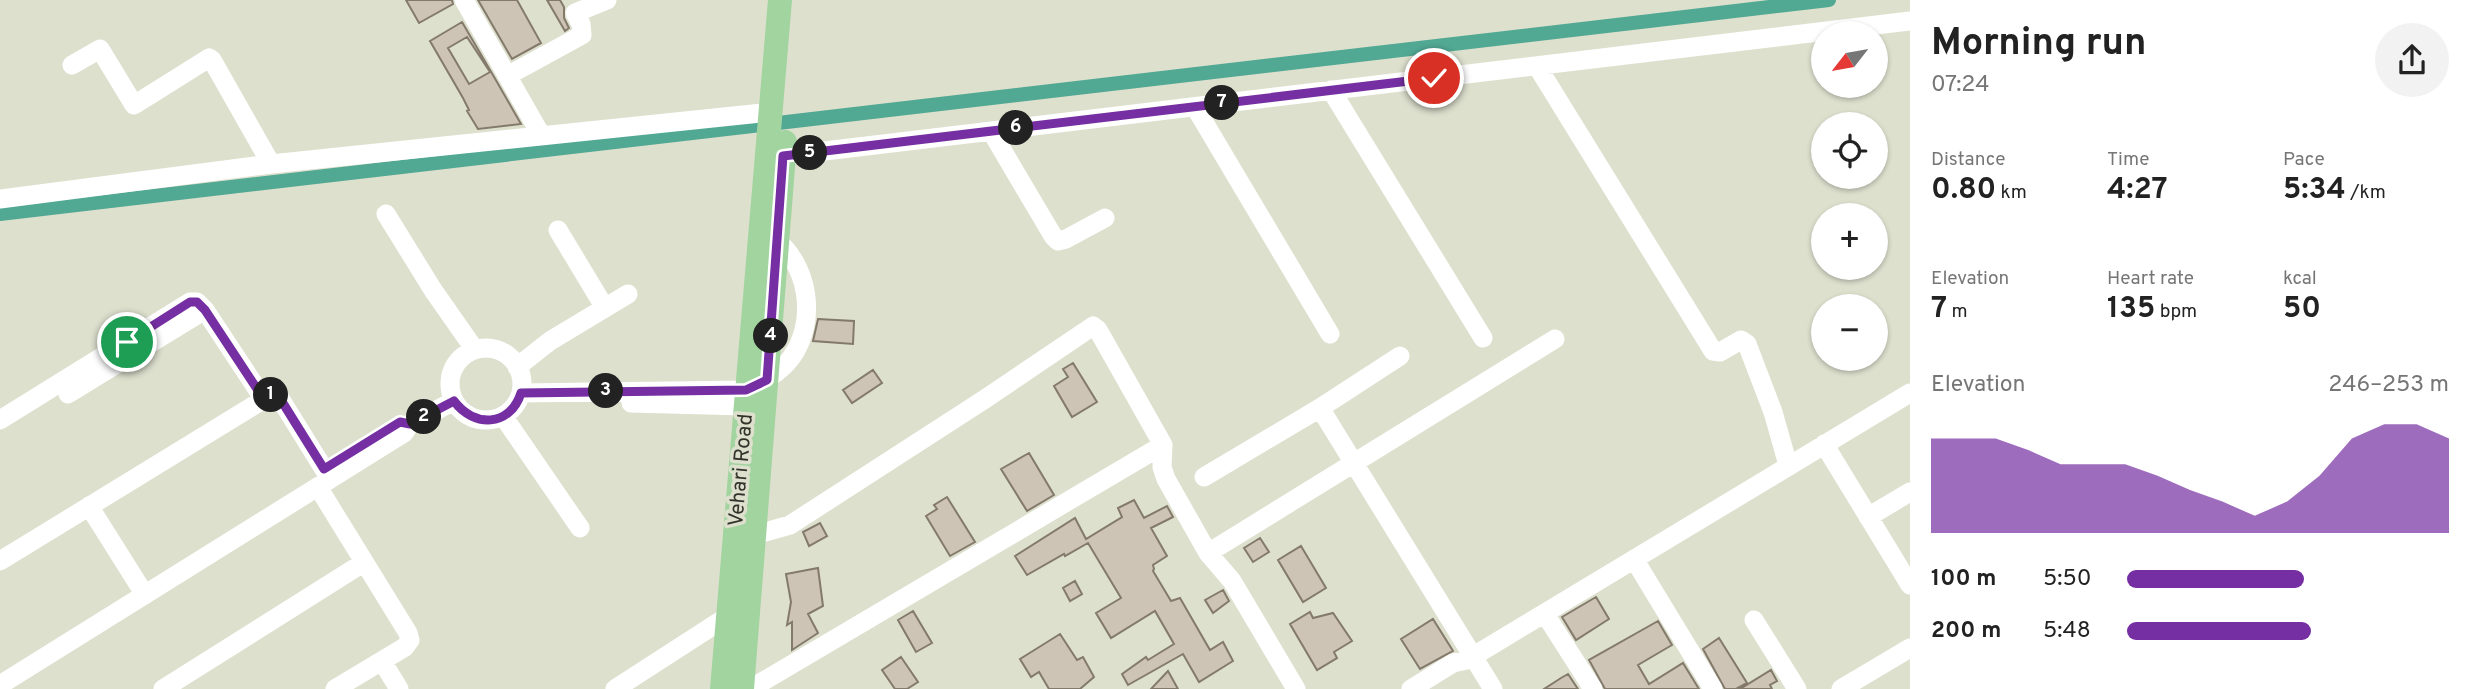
<!DOCTYPE html>
<html lang="en">
<head>
<meta charset="utf-8">
<style>
	body { margin:0; font-family:Overpass,sans-serif; background:#f2f2f2; color:#222; height:100vh; display:flex; flex-direction:column; font-size:26px; white-space:nowrap }
	* { box-sizing:border-box; margin:0 }
	p { font-size:23px; color:#767676 }
	.icon { flex:none; width:38px; height:38px; fill:none; stroke:currentColor; stroke-width:2; stroke-linecap:round; stroke-linejoin:round }
	.map { position:relative; flex:1; overflow:hidden }
	.drawer { display:flex; flex-direction:column; background:#fff; width:560px }
	.drawer>* { flex:none }
	.needle { width:46px; rotate:239deg }
	.fabs { position:absolute; left:1811px; top:21px; display:grid; gap:14px }
	.fabs a { display:grid; place-items:center; width:77px; height:77px; border-radius:50%; background:#fff; box-shadow:0 2px 5px #0004; font-size:35px }
	.pin { position:absolute; display:grid; place-items:center; width:60px; height:60px; color:#fff; margin:-30px; border:4px solid #fff; border-radius:50%; box-shadow:0 2px 7px #0007 }
	.km { position:absolute; width:35px; height:35px; margin:-18px; border-radius:50%; background:#222; color:#fff; font-size:19px; line-height:35px; text-align:center }
	.round { display:grid; place-items:center; flex:none; width:74px; height:74px; border-radius:37px; background:#f2f2f2 }
	.head { display:flex; align-items:center; justify-content:space-between; height:119px; padding:0 21px }
	h1 { font-size:38px; font-weight:700; line-height:52px }
	.figures { display:grid; grid-template-columns:repeat(3,1fr); gap:10px; height:119px; padding:7px 21px }
	.figures div { display:grid; align-content:center }
	.figures b { font-size:30px; font-weight:700 }
	.figures small { font-size:19px; font-weight:400 }
	.figures p { font-size:19px }
	.chart { height:196px; padding:14px 21px }
	.chart p { display:flex; justify-content:space-between }
	.chart svg { width:100%; height:126px; margin-top:7px; fill:#752fa2; opacity:.7 }
	ul { padding:0 21px; list-style:none; font-size:23px }
	li { display:grid; grid-template-columns:112px 84px 1fr; align-items:center; height:52px }
	li i { height:18px; border-radius:9px; background:#752fa2 }
	main { display:flex; flex:1; min-height:0 }
	.map>svg:first-child { display:block }
	.lines { fill:none; stroke-linecap:round; stroke-linejoin:round }
	.canal { stroke:#51a893; stroke-width:14 }
	.building { fill:#cec4b5; stroke:#837a6c; stroke-width:2; fill-rule:evenodd }
	.minor { stroke:#fff; stroke-width:19 }
	.major { stroke:#a2d4a0; stroke-width:24 }
	.route-casing { stroke:#fff; stroke-width:14 }
	.route { stroke:#752fa2; stroke-width:9 }
	.labels { text-anchor:middle; stroke-width:7; stroke-linejoin:round; paint-order:stroke }
	.street-label { font-size:21px; fill:#32322b; stroke:#dee0ce }
</style>
</head>
<body>
<main>
<div class="map">
<svg width="1910" height="689" viewBox="0 0 1910 689">
	<rect width="100%" height="100%" fill="#dee0ce"/>
	<g class="lines">
		<path class="canal" d="M 0,214 L 1829,0"/>
	</g>
	<path class="building" d="M 406,0 L 452,0 L 453,4 L 419,23 Z
		M 478,0 L 517,0 L 541,43 L 512,59 Z
		M 547,0 L 560,0 L 564,7 L 564,18 L 569,28 L 565,31 Z
		M 462,22 L 497,82 L 521,124 L 478,129 L 467,111 L 469,110 L 463,98 L 430,41 ZM 467,37 L 490,72 L 469,84 L 448,48 Z
		M 818,319 L 854,321 L 853,344 L 813,341 Z
		M 1073,363 L 1097,402 L 1072,417 L 1054,386 L 1068,377 L 1063,369 Z
		M 873,370 L 882,383 L 852,403 L 843,390 Z
		M 1029,453 L 1054,495 L 1027,511 L 1001,469 Z
		M 947,497 L 975,542 L 950,556 L 926,516 L 937,509 L 934,505 Z
		M 1134,500 L 1144,518 L 1167,506 L 1173,517 L 1151,528 L 1167,556 L 1153,565 L 1154,569 L 1153,571 L 1171,601 L 1180,598 L 1210,650 L 1223,642 L 1233,661 L 1199,682 L 1183,654 L 1128,685 L 1122,674 L 1146,657 L 1148,660 L 1174,644 L 1155,611 L 1111,638 L 1096,613 L 1121,598 L 1088,543 L 1065,556 L 1064,554 L 1027,575 L 1015,556 L 1075,518 L 1086,539 L 1122,517 L 1118,508 Z
		M 820,523 L 827,536 L 809,546 L 803,532 Z
		M 1260,538 L 1269,552 L 1253,562 L 1244,548 Z
		M 1301,546 L 1326,588 L 1303,602 L 1278,560 Z
		M 818,568 L 823,606 L 808,614 L 818,633 L 792,650 L 792,622 L 787,625 L 791,602 L 786,574 Z
		M 1075,581 L 1082,594 L 1070,601 L 1063,588 Z
		M 1223,590 L 1229,601 L 1213,613 L 1205,600 Z
		M 1596,597 L 1609,619 L 1576,640 L 1562,617 Z
		M 913,611 L 932,643 L 916,652 L 898,620 Z
		M 1310,612 L 1313,618 L 1333,613 L 1352,641 L 1334,652 L 1337,658 L 1317,670 L 1290,624 Z
		M 1433,619 L 1453,651 L 1420,669 L 1401,639 Z
		M 1658,621 L 1672,645 L 1638,665 L 1649,684 L 1683,663 L 1699,689 L 1605,689 L 1589,660 Z
		M 1060,634 L 1077,660 L 1083,657 L 1094,677 L 1080,689 L 1049,689 L 1039,672 L 1031,677 L 1020,659 Z
		M 1719,638 L 1747,683 L 1736,689 L 1725,689 L 1703,649 Z
		M 901,657 L 918,682 L 907,689 L 895,689 L 882,670 Z
		M 1771,670 L 1777,681 L 1770,685 L 1772,689 L 1740,689 Z
		M 1168,671 L 1178,689 L 1151,689 Z
		M 1568,674 L 1578,689 L 1544,689 L 1561,678 Z"/>
	<g class="lines">
		<path class="minor" d="M 464,0 L 541,135
			M 72,65 L 100,49 L 134,105 L 209,58 L 212,60 L 271,164 L 771,112
			M 1537,66 L 1713,351 L 1720,352 L 1741,340 L 1747,344 L 1773,412 L 1788,465
			M 507,76 L 582,35 L 581,24 L 575,13 L 607,0
			M 1331,90 L 1483,338
			M 1195,107 L 1330,334
			M 991,131 L 1053,236 L 1058,241 L 1066,239 L 1105,218
			M 783,156 L 1910,21
			M 0,199 L 271,164
			M 386,214 L 433,290 L 475,350
			M 558,230 L 605,308
			M450 384a36 36 0 1 1 72 0a36 36 0 1 1-72 0Z
			M 517,367 L 550,341 L 628,294
			M 521,393 L 746,390 C 762,382 780,373 791,358 C 818,321 809,262 771,236
			M 68,394 L 205,310
			M 631,403 L 745,406
			M 1320,408 L 1493,689
			M 503,416 L 580,528
			M 0,420 L 190,302 L 197,302 L 205,310 L 263,398
			M 1824,444 L 1910,585
			M 1204,477 L 1320,408 L 1400,356
			M 318,487 L 408,633 L 410,640 L 405,647 L 335,689
			M 89,506 L 145,595
			M 1868,517 L 1910,492
			M 754,535 L 790,525 L 985,399 L 1093,326 L 1098,330 L 1163,445 L 1162,467 L 1166,479 L 1208,553 L 1232,581 L 1296,689
			M 1208,553 L 1555,339
			M 1634,559 L 1713,689
			M 0,561 L 271,395 L 277,396 L 281,400 L 330,479
			M 1545,614 L 1593,689
			M 1754,620 L 1797,689
			M 382,661 L 399,689
			M 0,685 L 404,433 L 410,424 L 454,401
			M 163,689 L 363,563
			M 615,689 L 728,616
			M 750,689 L 1163,445
			M 1411,689 L 1453,663 L 1467,660 L 1910,393
			M 1841,689 L 1910,648"/>
		<path class="major" d="M 722,689 L 780,0
			M 742,689 L 785,142"/>
	</g>
	<g class="lines">
		<defs>
			<path id="route" d="M 127,342 L 190,302 L 197,302 L 205,310 L 263,398 C 271,395 275,394 281,400 L 324,469 L 400,422 L 410,424 L 454,401 C 474,428 510,427 521,393 L 746,390 L 767,380 L 783,156 L 1434,78"/>
		</defs>
		<use href="#route" class="route-casing"/>
		<use href="#route" class="route"/>
	</g>
	<g class="labels">
		<g class="street-label">
			<text transform="translate(740 470) rotate(-85)" y="7">Vehari Road</text>
		</g>
	</g>
</svg>
<div class="fabs">
<a><svg class="needle" viewBox="-14 -14 28 28"><path d="M0-13l5 13h-10z" fill="#e53935"/><path d="M0 13l5-13h-10z" fill="#767676"/></svg></a>
<a><svg class="icon" aria-label="locate" viewBox="0 0 24 24"><circle cx="12" cy="12" r="6"/><path d="M12 2v4M12 18v4M2 12h4M18 12h4"/></svg></a>
<a>+</a>
<a>−</a>
</div>
<div class="pin" style="left:127px;top:342px;background:#1e9e55"><svg class="icon" aria-label="arrive" viewBox="0 0 24 24"><path d="M6 21V4h12l-3 4 3 4H6"/></svg></div>
<div class="pin" style="left:1434px;top:78px;background:#d93025"><svg class="icon" aria-label="check" viewBox="0 0 24 24"><path d="M5 12l5 5 9-10"/></svg></div>
<b class="km" style="left:271px;top:395px">1</b>
<b class="km" style="left:424px;top:417px">2</b>
<b class="km" style="left:606px;top:391px">3</b>
<b class="km" style="left:771px;top:336px">4</b>
<b class="km" style="left:810px;top:153px">5</b>
<b class="km" style="left:1016px;top:128px">6</b>
<b class="km" style="left:1222px;top:103px">7</b>
</div>
<section class="drawer">
<div class="head"><div><h1>Morning run</h1><p>07:24</p></div><a class="round"><svg class="icon" aria-label="share" viewBox="0 0 24 24"><path d="M12 15V3M7 8l5-5 5 5M5 13v7h14v-7"/></svg></a></div>
<div class="figures">
<div><p>Distance</p><b>0.80<small> km</small></b></div>
<div><p>Time</p><b>4:27</b></div>
<div><p>Pace</p><b>5:34<small> /km</small></b></div>
</div>
<div class="figures">
<div><p>Elevation</p><b>7<small> m</small></b></div>
<div><p>Heart rate</p><b>135<small> bpm</small></b></div>
<div><p>kcal</p><b>50</b></div>
</div>
<div class="chart"><p><span>Elevation</span>246–253 m</p>
<svg viewBox="0 0 160 44" preserveAspectRatio="none"><path d="M0 44V11L10 11L20 11L30 15L40 20L50 20L60 20L70 24L80 29L90 33L100 38L110 33L120 24L130 11L140 6L150 6L160 11V44z"/></svg>
</div>
<ul>
<li><b>100 m</b>5:50<i style="width:55%"></i></li>
<li><b>200 m</b>5:48<i style="width:57%"></i></li>
</ul>
</section>
</main>
</body>
</html>
